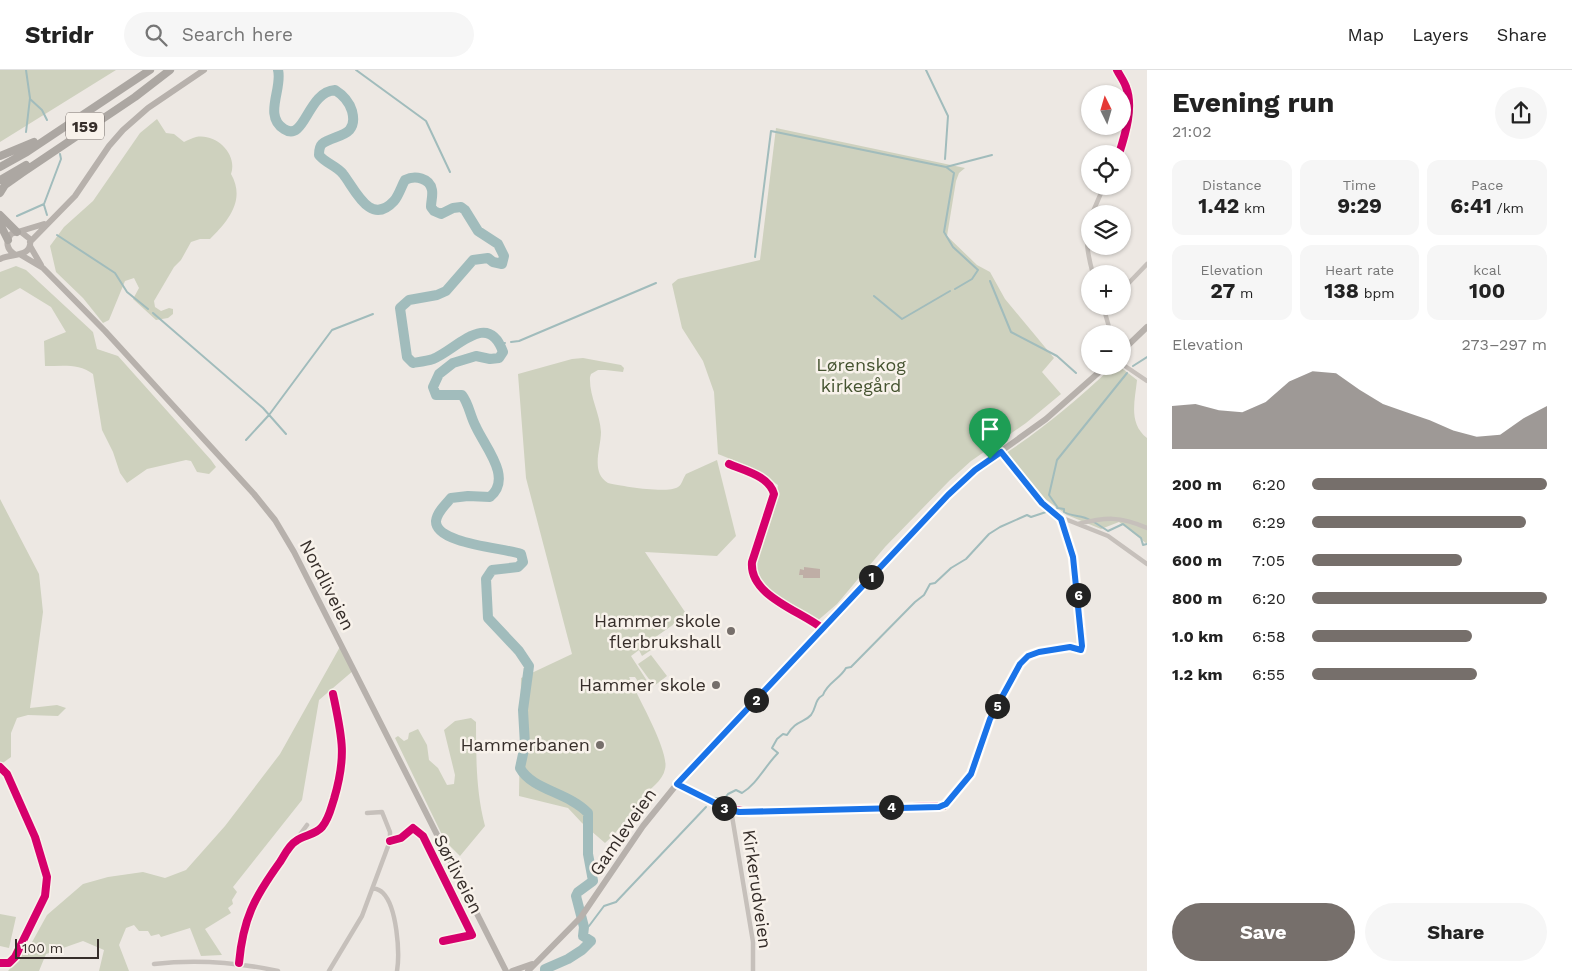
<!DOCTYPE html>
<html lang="en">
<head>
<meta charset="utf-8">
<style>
	body { margin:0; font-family:"Work Sans",sans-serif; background:#f6f6f6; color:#222; height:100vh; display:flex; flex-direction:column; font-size:19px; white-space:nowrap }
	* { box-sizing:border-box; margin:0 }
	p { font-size:16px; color:#767676 }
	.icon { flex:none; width:28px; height:28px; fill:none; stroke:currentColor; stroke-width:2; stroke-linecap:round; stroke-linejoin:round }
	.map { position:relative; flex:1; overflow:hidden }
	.sheet { display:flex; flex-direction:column; background:#fff; width:425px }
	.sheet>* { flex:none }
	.needle { width:32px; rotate:355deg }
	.fabs { position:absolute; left:1081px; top:15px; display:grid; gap:10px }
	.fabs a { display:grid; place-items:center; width:50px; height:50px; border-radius:50%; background:#fff; box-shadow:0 1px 4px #0004; font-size:25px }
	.scale { position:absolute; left:15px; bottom:12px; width:84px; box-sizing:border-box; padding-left:5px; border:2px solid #362e2a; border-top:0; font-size:14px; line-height:18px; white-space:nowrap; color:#362e2a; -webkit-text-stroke:4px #f8f2eb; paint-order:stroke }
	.pin { position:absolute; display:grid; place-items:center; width:42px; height:42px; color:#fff; margin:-51px -21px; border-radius:50% 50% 50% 0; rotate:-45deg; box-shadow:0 0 5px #0007 }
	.pin .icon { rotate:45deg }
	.km { position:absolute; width:25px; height:25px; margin:-12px; border-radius:50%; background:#222; color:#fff; font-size:14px; line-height:25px; text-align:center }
	.round { display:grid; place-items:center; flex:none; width:52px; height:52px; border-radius:26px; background:#f6f6f6 }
	.summary { display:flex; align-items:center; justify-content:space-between; height:85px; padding:0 25px }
	h1 { font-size:28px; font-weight:700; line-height:38px }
	.figures { display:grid; grid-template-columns:repeat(3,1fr); gap:8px; height:85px; padding:5px 25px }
	.figures div { display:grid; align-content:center; border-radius:12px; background:#f6f6f6; text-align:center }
	.figures b { font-size:21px; font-weight:700 }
	.figures small { font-size:14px; font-weight:400 }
	.figures p { font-size:14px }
	.chart { height:140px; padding:10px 25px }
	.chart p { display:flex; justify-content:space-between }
	.chart svg { width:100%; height:90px; margin-top:5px; fill:#766f6b; opacity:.7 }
	.cta { display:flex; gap:10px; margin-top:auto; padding:10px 25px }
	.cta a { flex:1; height:58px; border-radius:30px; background:#766f6b; color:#fff; font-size:20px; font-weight:700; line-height:58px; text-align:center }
	.cta a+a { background:#f6f6f6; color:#222 }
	ul { padding:0 25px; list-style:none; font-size:16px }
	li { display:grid; grid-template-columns:80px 60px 1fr; align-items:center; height:38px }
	li i { height:12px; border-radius:6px; background:#766f6b }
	header { display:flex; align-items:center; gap:30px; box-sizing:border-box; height:70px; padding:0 25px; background:#fff; border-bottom:1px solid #e0e0e0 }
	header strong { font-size:24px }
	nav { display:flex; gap:28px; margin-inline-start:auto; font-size:18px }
	.search { width:350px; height:45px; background:#f6f6f6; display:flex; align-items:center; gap:12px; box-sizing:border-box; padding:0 18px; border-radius:28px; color:#767676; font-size:19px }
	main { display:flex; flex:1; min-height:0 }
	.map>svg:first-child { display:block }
	.green { fill:#ced1be }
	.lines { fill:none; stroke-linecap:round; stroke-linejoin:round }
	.stream { stroke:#a1bcbc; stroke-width:2 }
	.river { stroke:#a1bcbc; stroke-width:10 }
	.building { fill:#bfaea6 }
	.street { stroke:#c6c0bb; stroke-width:4.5 }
	.secondary { stroke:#b7b1ac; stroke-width:6 }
	.highway { stroke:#aca7a2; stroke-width:8 }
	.cycleway-casing { stroke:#f8f2eb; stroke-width:11 }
	.cycleway { stroke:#d6006c; stroke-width:8 }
	.route-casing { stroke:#fff; stroke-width:10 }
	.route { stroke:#1a73e8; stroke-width:6 }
	.poi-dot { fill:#766f6b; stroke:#f8f2eb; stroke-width:2 }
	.labels { text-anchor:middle; stroke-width:5; stroke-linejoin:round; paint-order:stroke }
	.shield { fill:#f8f2eb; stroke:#706964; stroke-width:1 }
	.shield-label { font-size:16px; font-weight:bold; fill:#362e2a }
	.park-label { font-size:18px; fill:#455330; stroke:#f8f2eb }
	.street-label { font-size:18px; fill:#362e2a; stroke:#f8f2eb }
	.poi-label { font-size:18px; fill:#362e2a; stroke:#f8f2eb; text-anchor:end }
</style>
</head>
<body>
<header>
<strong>Stridr</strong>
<div class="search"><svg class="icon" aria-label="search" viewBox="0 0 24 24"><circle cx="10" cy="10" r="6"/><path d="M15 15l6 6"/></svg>Search here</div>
<nav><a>Map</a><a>Layers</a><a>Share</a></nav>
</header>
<main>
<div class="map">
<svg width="1147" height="901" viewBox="0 0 1147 901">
	<rect width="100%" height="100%" fill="#ede8e3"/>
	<path class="green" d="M 0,0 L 116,0 L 0,72 Z
		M 157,49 L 166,63 L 174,64 L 184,72 C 188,70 192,68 196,67 C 216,63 238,84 231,104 C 246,130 228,151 210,169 L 200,169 L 191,172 L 181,190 L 174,197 L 154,231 L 155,237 L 161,241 L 169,238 L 173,239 L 173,244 L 168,248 L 156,250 L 133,229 L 139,218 L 134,208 L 125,211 L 109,250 L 103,253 L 83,228 L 56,202 L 50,176 L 64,157 L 93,131 L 140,63 Z
		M 776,58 L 965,98 L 959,103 L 956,111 L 947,166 L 977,195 L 990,202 L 1005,229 L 1054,288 L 1042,302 L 1061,324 L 1026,353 L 971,391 L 950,410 L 885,477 L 837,534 L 816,552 L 767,518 L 756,503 L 756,493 L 773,444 L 778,415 L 748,396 L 718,384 L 714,322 L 703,291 L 682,258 L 672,214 L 678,209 L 760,190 Z
		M 16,196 L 26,200 L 93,262 L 97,279 L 118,286 L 211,390 L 216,397 L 209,404 L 197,402 L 191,391 L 186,390 L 147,399 L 127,413 L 120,403 L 113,382 L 102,360 L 93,304 C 79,293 62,296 45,296 L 44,271 L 66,262 L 51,237 L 20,218 L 0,229 L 0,202 Z
		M 583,288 L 621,295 L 624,298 L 623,302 L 605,300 L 598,300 L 591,304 L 590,307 C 589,326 600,343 601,362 C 601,379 590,402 608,413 C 621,416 667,424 678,417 C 682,415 683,408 686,404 L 717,390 L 736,466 L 717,486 L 645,482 L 687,545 L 647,573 L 651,580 L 642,586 L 639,580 L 631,586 L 651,617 L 645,622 L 635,607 L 629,607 C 637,626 670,682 665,699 C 663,711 649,719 641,729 C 630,744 620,760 605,773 L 582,753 L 568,738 L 519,726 L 521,608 L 572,584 L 526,408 L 518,304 L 572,289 Z
		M 1119,296 L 1137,310 C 1135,331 1128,353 1147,368 L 1147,474 L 1119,452 L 1101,459 L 1067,445 L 1033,420 L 1006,383 C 1044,358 1077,330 1110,299 Z
		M 0,429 L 39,504 L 43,542 L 30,638 L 57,635 L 66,638 L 58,646 L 28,645 L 17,648 L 11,663 L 11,687 L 0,695 Z
		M 341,575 L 354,600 L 319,630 L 302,730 L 233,817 L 237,822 L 232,830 L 233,834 L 228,838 L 231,843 L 205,859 L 222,885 L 201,886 L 190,858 L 161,867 L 159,864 L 151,866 L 148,861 L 139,861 L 134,855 L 126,858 L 119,875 L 129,901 L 99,901 L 104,880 L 83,871 L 46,884 L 39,901 L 0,901 L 8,901 L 31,874 L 47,845 L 83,814 L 108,807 L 143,802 L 165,808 L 186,800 L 225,756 L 280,684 Z
		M 651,585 L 667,606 L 654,616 L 638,594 Z
		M 471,648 L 476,652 C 476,687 476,722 485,756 L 460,786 L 445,771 L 395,668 L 398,666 L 404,671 L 408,669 L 409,663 L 418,659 L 427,675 L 429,690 L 438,698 L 447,715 L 454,714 L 455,705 L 444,660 L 455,651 Z
		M 0,844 L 16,847 L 9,878 L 0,876 Z"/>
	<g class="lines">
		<path class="stream" d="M 356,0 L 426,51 L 450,102
			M 926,0 L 948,46 L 945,89
			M 30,29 L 42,40 L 47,50
			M 26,62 L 30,28 L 26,0
			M 946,97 L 992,85
			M 44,135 L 47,145
			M 17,146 L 44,134 L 61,89 L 60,84
			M 57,165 L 115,203 L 127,222 L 148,239
			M 755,187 L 771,61 L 946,97 L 954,103 L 944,162 L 953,177 L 978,200 L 972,209 L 955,219
			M 990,211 L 1011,262 L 1057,286 L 1076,303
			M 874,226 L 902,249 L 950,221
			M 153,243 L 263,338 L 286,364
			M 511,272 L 519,271 L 656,213
			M 500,274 L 505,273
			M 1133,296 L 1147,287
			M 246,370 L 269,345 L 332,260 L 373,244
			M 1058,438 L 1049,425 L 1057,390 L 1127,303
			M 1094,452 L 1108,461 L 1123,454 L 1141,468 L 1143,475 L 1147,474
			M 714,728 L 724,729 L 728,724 L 736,720 L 742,723 C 757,714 765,696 778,683 L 772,678 L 777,669 L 783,664 L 787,665 C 796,650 804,653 811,645 C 817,637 814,630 823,625 C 827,613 840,609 846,598 L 851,597 L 915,532 L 924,525 L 930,514 L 935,513 L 951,498 L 966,489 L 989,464 L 1000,457 L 1027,445 L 1031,447 L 1058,438 L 1064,439 L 1064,442 C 1073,447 1082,445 1090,450
			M 584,857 L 589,856 L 604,836 L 616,832 L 706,737"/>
		<path class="river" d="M 278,0 C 283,18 263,46 284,59 C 305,73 307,22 335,20 C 343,25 349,31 352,41 C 359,68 334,64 322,74 C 319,77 319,81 319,85 C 325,93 337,96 343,104 C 355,119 370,157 394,131 C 399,125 401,117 405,110 C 415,105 430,108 432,120 C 433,126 431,131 431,137 L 434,141 L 441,144 L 453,138 L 461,137 L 465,140 L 478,161 L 498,174 L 504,186 L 502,194 L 493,192 L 488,188 L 473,190 L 446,221 L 437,225 L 409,230 L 400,238 L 407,287 L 413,293 C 419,292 427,291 433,289 C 456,280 488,239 503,282 L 499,288 L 490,289 L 476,286 L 453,293 L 439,304 L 433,317 L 436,325 L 462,325 C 469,334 470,346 476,357 C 485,377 513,408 490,427 L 468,426 L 451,428 C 446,434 437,442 436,451 C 435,474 505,478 521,484 L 523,492 L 518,497 L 492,500 L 486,509 L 488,548 L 519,581 L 529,596 L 523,640 L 525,675 L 520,698 C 532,720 568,722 588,743 L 588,784 L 593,811 L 578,822 L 576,826 L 584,857 L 583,866 L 591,871 L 582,880 L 568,889 L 545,899 L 545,901"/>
	</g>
	<path class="building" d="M 804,497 L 820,499 L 820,508 L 803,508 L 803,505 L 799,505 L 800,499 L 804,500 Z"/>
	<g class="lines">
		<path class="street" d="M 1117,0 C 1120,6 1124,11 1126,17 C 1134,37 1125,65 1119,84
			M 1092,144 L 1104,116
			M 1090,149 C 1084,167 1088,186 1093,204
			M 1122,220 L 1147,194
			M 1103,236 L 1111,264
			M 1122,294 L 1147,311
			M 1001,382 L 1042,433 L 1055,445 L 1108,466 L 1147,494
			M 729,394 C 745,401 769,406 774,424 L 752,492 C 749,526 801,541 823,559
			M 1078,454 C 1106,447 1120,446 1147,458
			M 0,697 L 7,704 L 35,767 L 47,807 L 45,826 L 15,887 L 9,893 L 0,893
			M 677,714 L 727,739 L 732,746 L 753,872 L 753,901
			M 727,739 L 750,742 L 944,736 L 971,704 L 990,649 L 1020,594 L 1028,586 L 1039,582 L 1070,577 L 1081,580 L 1082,572 L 1073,487 L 1061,449
			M 296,770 L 307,755
			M 390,771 L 401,768 L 413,758 L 423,766 L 472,865 L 443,871
			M 373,818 C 377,819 380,820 383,823 C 397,837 400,883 397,901
			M 239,893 C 243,849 254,828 280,792 C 284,786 289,775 296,771 C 304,765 315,765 322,757 C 329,749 331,738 334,729 C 347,685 342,667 333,624
			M 154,894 C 197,889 236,892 278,901
			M 329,901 L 362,846 L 390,771 L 390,762 L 382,742 L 367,743"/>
		<path class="secondary" d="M 30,172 L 75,126 L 109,76 L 123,60 L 148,38 L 204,0
			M 30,176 L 41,195
			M 14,184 C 7,179 5,172 11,164 L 44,154
			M 21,185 L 43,198 L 105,261 L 254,424 L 275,450 L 294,482 L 506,901
			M 0,189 C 12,183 33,188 30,169 L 21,162
			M 1122,281 L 1147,257
			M 512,901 L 532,894
			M 528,901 L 581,847 L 643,756 L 681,709 L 947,425 L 975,400 L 1046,349 L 1106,296"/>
		<path class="highway" d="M 0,86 L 34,72
			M 0,97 L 27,82 L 150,0
			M 0,110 L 26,95
			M 0,123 L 5,115 L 22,103 L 135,27 L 170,0
			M 0,145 L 17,162
			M 0,154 L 8,170"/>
		<defs>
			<path id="cycleway" d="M 1117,0 C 1120,6 1124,11 1126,17 C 1134,37 1125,65 1119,84
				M 729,394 C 745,401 769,406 774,424 L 752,492 C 749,526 801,541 823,559
				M 0,697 L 7,704 L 35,767 L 47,807 L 45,826 L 15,887 L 9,893 L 0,893
				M 727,739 L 750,742 L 944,736 L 971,704 L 990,649 L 1020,594 L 1028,586 L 1039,582 L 1070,577 L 1081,580 L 1082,572 L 1073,487 L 1061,449
				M 390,771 L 401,768 L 413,758 L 423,766 L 472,865 L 443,871
				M 239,893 C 243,849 254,828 280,792 C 284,786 289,775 296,771 C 304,765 315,765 322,757 C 329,749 331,738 334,729 C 347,685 342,667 333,624"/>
		</defs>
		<use href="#cycleway" class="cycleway-casing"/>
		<use href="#cycleway" class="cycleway"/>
	</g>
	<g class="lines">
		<defs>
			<path id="route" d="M 1001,382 L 1042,433 L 1061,449 L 1073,487 L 1082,576 L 1081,580 L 1070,577 L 1039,582 L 1028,586 L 1020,594 L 990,649 L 971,704 L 946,734 L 939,737 L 739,742 L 727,739 L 677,714 L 948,425 L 975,400 Z"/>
		</defs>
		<use href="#route" class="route-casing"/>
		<use href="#route" class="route"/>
	</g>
	<g class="poi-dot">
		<circle cx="731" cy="561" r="5"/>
		<circle cx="716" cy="615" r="5"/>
		<circle cx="600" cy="675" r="5"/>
	</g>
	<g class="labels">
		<rect class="shield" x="66" y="42.5" width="38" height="27" rx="4"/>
		<g class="shield-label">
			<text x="85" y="62">159</text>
		</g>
		<g class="park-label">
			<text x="861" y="301">Lørenskog<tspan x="861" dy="21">kirkegård</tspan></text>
		</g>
		<g class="street-label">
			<text transform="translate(327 515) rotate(63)" y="6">Nordliveien</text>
			<text transform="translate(623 762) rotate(-55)" y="6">Gamleveien</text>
			<text transform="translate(458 804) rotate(63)" y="6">Sørliveien</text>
			<text transform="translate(757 819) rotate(82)" y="6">Kirkerudveien</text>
		</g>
		<g class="poi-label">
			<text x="721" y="557">Hammer skole<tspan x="721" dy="21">flerbrukshall</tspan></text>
			<text x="706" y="621">Hammer skole</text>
			<text x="590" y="681">Hammerbanen</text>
		</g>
	</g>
</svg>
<div class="fabs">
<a><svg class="needle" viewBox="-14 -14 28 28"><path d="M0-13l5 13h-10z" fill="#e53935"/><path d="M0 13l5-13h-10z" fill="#767676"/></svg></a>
<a><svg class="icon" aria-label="locate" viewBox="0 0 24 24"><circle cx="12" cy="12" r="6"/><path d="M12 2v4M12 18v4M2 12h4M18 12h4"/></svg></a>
<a><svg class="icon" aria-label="layers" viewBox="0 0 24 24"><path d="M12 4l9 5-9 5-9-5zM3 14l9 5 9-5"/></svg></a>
<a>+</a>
<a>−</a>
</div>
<div class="scale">100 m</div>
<div class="pin" style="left:990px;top:389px;background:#1e9e55"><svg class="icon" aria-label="arrive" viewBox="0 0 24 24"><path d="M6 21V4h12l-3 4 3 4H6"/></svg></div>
<b class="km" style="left:871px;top:507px">1</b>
<b class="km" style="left:756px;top:630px">2</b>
<b class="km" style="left:724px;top:738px">3</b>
<b class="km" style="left:891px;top:737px">4</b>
<b class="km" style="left:997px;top:636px">5</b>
<b class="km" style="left:1078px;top:525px">6</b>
</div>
<section class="sheet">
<div class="summary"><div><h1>Evening run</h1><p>21:02</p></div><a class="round"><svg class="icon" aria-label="share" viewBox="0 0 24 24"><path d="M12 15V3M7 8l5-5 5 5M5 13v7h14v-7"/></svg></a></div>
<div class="figures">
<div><p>Distance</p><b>1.42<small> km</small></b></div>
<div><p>Time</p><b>9:29</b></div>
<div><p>Pace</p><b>6:41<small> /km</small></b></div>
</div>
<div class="figures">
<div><p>Elevation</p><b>27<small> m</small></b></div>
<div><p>Heart rate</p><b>138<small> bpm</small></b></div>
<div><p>kcal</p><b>100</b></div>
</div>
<div class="chart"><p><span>Elevation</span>273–297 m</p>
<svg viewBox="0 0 160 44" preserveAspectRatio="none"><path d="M0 44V23L10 22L20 25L30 26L40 21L50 11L60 6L70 7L80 15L90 22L100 26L110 30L120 35L130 38L140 37L150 29L160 23V44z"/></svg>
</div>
<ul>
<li><b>200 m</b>6:20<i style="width:100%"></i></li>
<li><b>400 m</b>6:29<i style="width:91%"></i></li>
<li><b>600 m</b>7:05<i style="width:64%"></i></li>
<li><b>800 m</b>6:20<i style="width:100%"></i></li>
<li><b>1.0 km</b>6:58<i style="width:68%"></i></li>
<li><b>1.2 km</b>6:55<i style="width:70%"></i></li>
</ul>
<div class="cta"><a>Save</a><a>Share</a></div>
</section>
</main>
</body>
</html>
